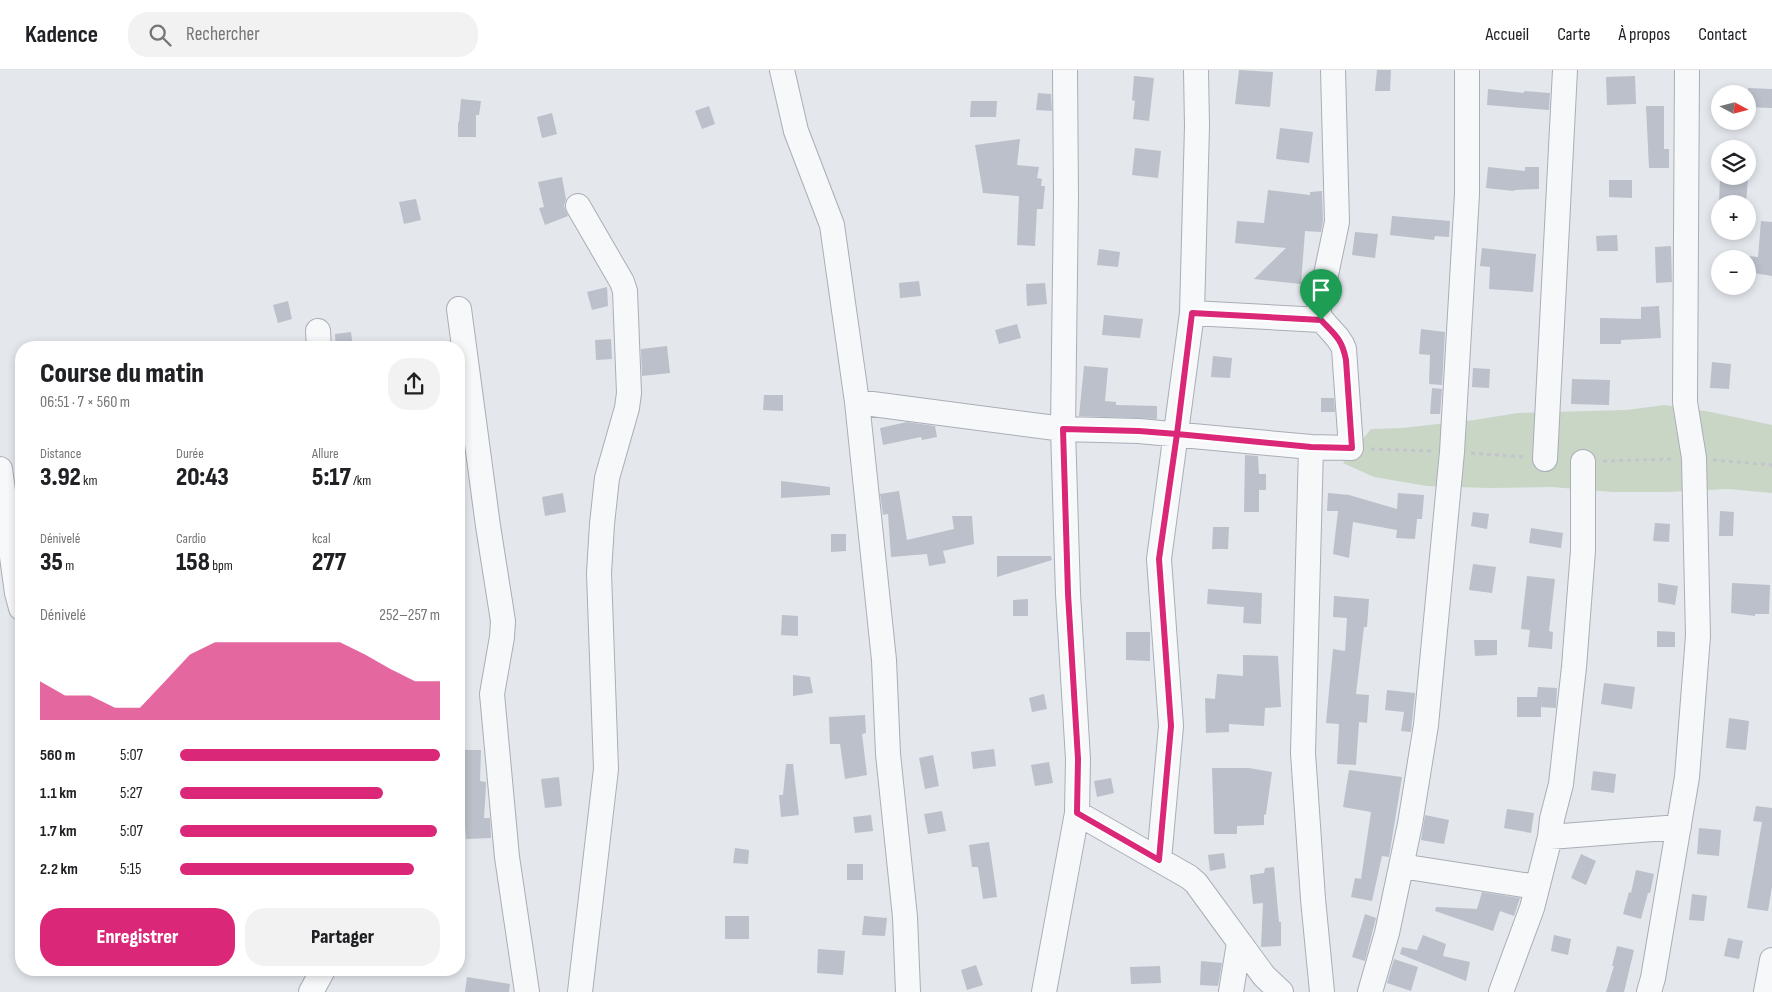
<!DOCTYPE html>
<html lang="fr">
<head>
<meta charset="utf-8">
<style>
	body { margin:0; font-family:"Sofia Sans Condensed",sans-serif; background:#f2f2f2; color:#202124; height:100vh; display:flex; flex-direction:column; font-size:19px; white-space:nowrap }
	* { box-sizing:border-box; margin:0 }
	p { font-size:16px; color:#757577 }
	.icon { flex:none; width:28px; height:28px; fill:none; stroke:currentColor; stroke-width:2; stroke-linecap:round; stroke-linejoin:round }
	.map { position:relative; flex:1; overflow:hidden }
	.details { position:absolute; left:15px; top:271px; width:450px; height:635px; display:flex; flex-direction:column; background:#fff; border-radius:20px; box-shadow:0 2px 8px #0003 }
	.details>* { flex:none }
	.needle { width:32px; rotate:97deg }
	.tools { position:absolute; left:1711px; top:15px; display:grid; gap:10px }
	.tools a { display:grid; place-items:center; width:45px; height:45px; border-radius:50%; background:#fff; box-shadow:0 2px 8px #0003; font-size:25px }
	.pin { position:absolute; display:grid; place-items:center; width:42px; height:42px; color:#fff; margin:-51px -21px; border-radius:50% 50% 50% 0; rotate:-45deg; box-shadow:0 0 5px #0007 }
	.pin .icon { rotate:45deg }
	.round { display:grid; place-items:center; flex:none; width:52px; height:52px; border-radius:20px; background:#f2f2f2 }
	.headline { display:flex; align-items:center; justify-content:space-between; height:85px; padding:0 25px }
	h1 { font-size:28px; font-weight:800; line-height:38px }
	.figures { display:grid; grid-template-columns:repeat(3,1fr); gap:8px; height:85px; padding:5px 25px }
	.figures div { display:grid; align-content:center }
	.figures b { font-size:25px; font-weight:800 }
	.figures small { font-size:14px; font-weight:400 }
	.figures p { font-size:14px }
	.chart { height:140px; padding:10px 25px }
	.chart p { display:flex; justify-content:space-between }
	.chart svg { width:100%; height:90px; margin-top:5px; fill:#db2777; opacity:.7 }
	.cta { display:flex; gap:10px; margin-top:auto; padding:10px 25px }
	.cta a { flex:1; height:58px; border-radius:20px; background:#db2777; color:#fff; font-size:20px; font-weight:800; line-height:58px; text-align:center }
	.cta a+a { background:#f2f2f2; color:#202124 }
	ul { padding:0 25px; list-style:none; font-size:16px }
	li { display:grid; grid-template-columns:80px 60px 1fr; align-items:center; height:38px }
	li i { height:12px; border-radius:6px; background:#db2777 }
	header { display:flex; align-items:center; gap:30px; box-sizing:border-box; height:70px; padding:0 25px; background:#fff; border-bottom:1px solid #e0e0e0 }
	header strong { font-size:24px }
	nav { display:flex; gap:28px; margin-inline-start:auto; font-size:18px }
	.search { width:350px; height:45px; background:#f2f2f2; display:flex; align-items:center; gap:12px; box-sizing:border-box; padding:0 18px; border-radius:20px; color:#757577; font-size:19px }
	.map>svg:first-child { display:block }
	.green { fill:#c9d6c5 }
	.building { fill:#bbc0ca }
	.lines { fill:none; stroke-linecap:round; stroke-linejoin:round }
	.minor-casing { stroke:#a9aeb7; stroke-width:26 }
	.path { stroke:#c2c5cb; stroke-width:3; stroke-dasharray:4 4; stroke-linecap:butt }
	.minor { stroke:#f7f8fa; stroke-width:24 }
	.route-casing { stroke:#fff; stroke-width:10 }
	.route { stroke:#db2777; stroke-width:6 }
</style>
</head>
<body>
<header>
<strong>Kadence</strong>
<div class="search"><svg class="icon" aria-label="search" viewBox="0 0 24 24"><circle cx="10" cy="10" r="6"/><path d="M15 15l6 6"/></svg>Rechercher</div>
<nav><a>Accueil</a><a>Carte</a><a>À propos</a><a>Contact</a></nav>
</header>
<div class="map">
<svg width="1772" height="922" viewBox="0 0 1772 922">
	<rect width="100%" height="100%" fill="#e4e7ec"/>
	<path class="green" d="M 1665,335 L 1711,342 L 1772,355 L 1772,423 L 1728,419 L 1667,422 L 1612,422 L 1552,417 L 1489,418 L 1427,416 L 1374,407 L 1343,393 L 1371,359 L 1402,358 L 1474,350 L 1518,343 L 1626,340 Z"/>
	<path class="building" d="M 1239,0 L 1273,2 L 1270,37 L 1235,34 Z
		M 1377,0 L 1391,0 L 1390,21 L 1375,21 Z
		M 1134,6 L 1154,8 L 1149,51 L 1133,49 L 1135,31 L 1132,30 Z
		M 1635,6 L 1636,34 L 1607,35 L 1606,7 Z
		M 1748,18 L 1772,19 L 1772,38 L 1748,37 Z
		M 1488,19 L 1524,23 L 1524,21 L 1550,23 L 1549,40 L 1487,35 Z
		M 1038,23 L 1051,24 L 1052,41 L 1036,40 Z
		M 461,29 L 481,31 L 479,45 L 476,45 L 476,67 L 458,67 L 458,52 L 459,52 Z
		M 971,31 L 997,31 L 996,47 L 970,47 Z
		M 709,36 L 715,54 L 702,59 L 695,41 Z
		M 1646,36 L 1664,36 L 1664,79 L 1669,79 L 1669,98 L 1649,98 Z
		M 552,43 L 557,64 L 542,68 L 537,47 Z
		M 1280,58 L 1313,62 L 1309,93 L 1276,89 Z
		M 1020,69 L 1017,95 L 1039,97 L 1037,108 L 1042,109 L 1041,116 L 1045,116 L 1043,139 L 1037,139 L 1035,176 L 1017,175 L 1019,126 L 983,123 L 975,75 Z
		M 1135,78 L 1161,81 L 1158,108 L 1132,105 Z
		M 1488,97 L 1525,101 L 1525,97 L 1539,97 L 1539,119 L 1514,120 L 1514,121 L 1486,118 Z
		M 562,107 L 566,129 L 564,136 L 568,146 L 545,155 L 539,138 L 544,137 L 538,112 Z
		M 1720,107 L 1748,108 L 1746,134 L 1719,134 Z
		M 1609,110 L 1632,110 L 1632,128 L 1609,127 Z
		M 1268,120 L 1310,125 L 1310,122 L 1322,121 L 1323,151 L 1321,162 L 1305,161 L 1301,214 L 1254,209 L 1286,178 L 1235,173 L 1237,151 L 1264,153 Z
		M 416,129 L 421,150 L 404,154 L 399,132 Z
		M 1392,146 L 1450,151 L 1449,167 L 1435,166 L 1434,170 L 1390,165 Z
		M 1761,151 L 1772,152 L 1772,206 L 1748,202 L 1748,186 L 1758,187 Z
		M 1355,162 L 1378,164 L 1375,188 L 1352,185 Z
		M 1617,165 L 1618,181 L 1597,181 L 1596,166 Z
		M 1671,176 L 1672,212 L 1656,213 L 1655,177 Z
		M 1482,178 L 1536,184 L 1533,222 L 1489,219 L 1490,197 L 1480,196 Z
		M 1099,179 L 1120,182 L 1118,197 L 1097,195 Z
		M 919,211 L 921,226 L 900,228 L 899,213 Z
		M 1045,213 L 1047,234 L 1027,236 L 1026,214 Z
		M 607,217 L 608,236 L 592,240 L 587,222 Z
		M 288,231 L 292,249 L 278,253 L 273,235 Z
		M 1659,236 L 1661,268 L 1621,270 L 1621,274 L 1600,274 L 1600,248 L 1641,249 L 1641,237 Z
		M 1104,245 L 1143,249 L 1140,268 L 1102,265 Z
		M 1017,254 L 1021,268 L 999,274 L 995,260 Z
		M 1421,259 L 1445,262 L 1442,315 L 1429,314 L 1430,285 L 1419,284 Z
		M 351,262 L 353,278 L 336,278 L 335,264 Z
		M 611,269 L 612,289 L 596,290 L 595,270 Z
		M 667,276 L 670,303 L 642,306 L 641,279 Z
		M 1213,286 L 1232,288 L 1230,308 L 1211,307 Z
		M 1712,292 L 1731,294 L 1729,319 L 1710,318 Z
		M 1084,296 L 1108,298 L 1105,331 L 1116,332 L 1116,335 L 1157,336 L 1157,349 L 1079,346 Z
		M 1473,298 L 1490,299 L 1489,318 L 1472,317 Z
		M 1572,309 L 1610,310 L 1609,335 L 1571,334 Z
		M 1432,318 L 1442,319 L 1440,344 L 1430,344 Z
		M 764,325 L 783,325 L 783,341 L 763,340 Z
		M 1321,328 L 1334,328 L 1335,342 L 1321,342 Z
		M 907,352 L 935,356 L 937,367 L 922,370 L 921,367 L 883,375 L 880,358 Z
		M 1245,385 L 1258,386 L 1259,404 L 1266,404 L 1266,420 L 1259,420 L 1259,442 L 1244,442 Z
		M 781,411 L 830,417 L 830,425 L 781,428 Z
		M 899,421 L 907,470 L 954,459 L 952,446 L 972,446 L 974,474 L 943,481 L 946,493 L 929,496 L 927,484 L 891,487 L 888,444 L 883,445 L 880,424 Z
		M 563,423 L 566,442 L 545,446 L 542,427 Z
		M 1328,423 L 1349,425 L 1397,439 L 1398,423 L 1424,425 L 1422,449 L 1417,449 L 1415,469 L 1396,468 L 1397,460 L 1353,452 L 1349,488 L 1333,484 L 1338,441 L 1327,441 Z
		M 1720,441 L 1734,442 L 1733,466 L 1719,466 Z
		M 1473,442 L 1489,444 L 1487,459 L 1471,456 Z
		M 1655,453 L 1670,454 L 1669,472 L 1653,471 Z
		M 1213,457 L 1229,457 L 1228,479 L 1212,479 Z
		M 1531,458 L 1563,463 L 1561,478 L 1529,473 Z
		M 831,464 L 846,464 L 846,481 L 831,482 Z
		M 997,486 L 1051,486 L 1052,490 L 997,507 Z
		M 1473,494 L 1496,497 L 1492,523 L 1469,520 Z
		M 1527,506 L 1555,509 L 1549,561 L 1553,562 L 1552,579 L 1528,577 L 1530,560 L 1521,559 Z
		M 1658,513 L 1678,516 L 1675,535 L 1658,532 Z
		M 1732,513 L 1770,515 L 1769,544 L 1755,544 L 1755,546 L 1731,543 Z
		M 1208,519 L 1262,523 L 1261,554 L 1243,553 L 1244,537 L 1207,534 Z
		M 1334,526 L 1369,529 L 1367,557 L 1364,557 L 1356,624 L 1369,625 L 1367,653 L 1359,652 L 1356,695 L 1337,694 L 1339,654 L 1326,653 L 1333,579 L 1345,581 L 1347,548 L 1333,547 Z
		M 1028,529 L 1028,546 L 1013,546 L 1013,530 Z
		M 782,545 L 798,546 L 798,566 L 781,565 Z
		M 1657,561 L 1675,562 L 1675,577 L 1657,577 Z
		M 1126,562 L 1150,562 L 1150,591 L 1126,590 Z
		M 1474,570 L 1497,570 L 1497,585 L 1475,586 Z
		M 1243,585 L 1278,586 L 1281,637 L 1265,638 L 1264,656 L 1229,654 L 1229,662 L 1206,663 L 1205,628 L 1215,629 L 1217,604 L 1243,606 Z
		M 793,605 L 810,607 L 813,623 L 793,626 Z
		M 1604,613 L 1635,617 L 1632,639 L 1601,634 Z
		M 1538,617 L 1557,618 L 1556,638 L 1541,637 L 1541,647 L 1517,647 L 1517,627 L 1537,627 Z
		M 1387,620 L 1415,623 L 1411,662 L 1401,661 L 1404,642 L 1385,640 Z
		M 1044,624 L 1047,639 L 1032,642 L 1029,628 Z
		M 865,645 L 866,663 L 862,664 L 867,705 L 845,709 L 840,674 L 830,674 L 829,647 Z
		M 1729,648 L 1749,651 L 1746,680 L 1726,678 Z
		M 994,679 L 996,696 L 973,699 L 971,682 Z
		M 460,680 L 481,680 L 480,711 L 486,712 L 486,714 L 484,748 L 490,748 L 491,768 L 466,769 L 464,741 L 462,741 L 465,705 L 460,705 Z
		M 933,685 L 939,716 L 925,719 L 919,688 Z
		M 1049,692 L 1053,713 L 1035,716 L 1031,695 Z
		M 786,694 L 793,694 L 799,745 L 781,747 L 779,725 L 783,725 Z
		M 1212,698 L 1249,698 L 1272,702 L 1266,744 L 1264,745 L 1264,755 L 1237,756 L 1237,764 L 1214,764 Z
		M 1349,700 L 1402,707 L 1389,787 L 1382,786 L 1372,831 L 1351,827 L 1355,808 L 1361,809 L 1371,742 L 1343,737 Z
		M 1593,701 L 1616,704 L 1614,723 L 1591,720 Z
		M 559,707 L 562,736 L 545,738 L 541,709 Z
		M 1111,708 L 1114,723 L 1097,727 L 1094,711 Z
		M 1756,736 L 1772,738 L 1772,817 L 1768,841 L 1747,838 L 1762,752 L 1753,751 Z
		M 1507,739 L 1534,743 L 1531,763 L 1504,758 Z
		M 942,741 L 946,761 L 928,764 L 924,744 Z
		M 871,745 L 873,761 L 855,763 L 853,747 Z
		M 1425,745 L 1449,750 L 1444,774 L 1421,770 Z
		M 1699,758 L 1721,760 L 1719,786 L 1697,784 Z
		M 989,772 L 997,827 L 983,829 L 978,797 L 972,797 L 969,775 Z
		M 735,778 L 749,780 L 748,794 L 733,793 Z
		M 1224,783 L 1226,798 L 1210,801 L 1208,785 Z
		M 1581,784 L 1596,791 L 1586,815 L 1571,808 Z
		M 847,794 L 863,794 L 863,810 L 847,810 Z
		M 1274,797 L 1279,852 L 1281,852 L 1281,876 L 1261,877 L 1263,833 L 1253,834 L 1250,805 L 1264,803 L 1265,798 Z
		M 1636,800 L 1654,804 L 1650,823 L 1648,823 L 1641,849 L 1623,844 L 1629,822 L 1631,823 Z
		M 1482,822 L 1520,828 L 1514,846 L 1500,841 L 1493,861 L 1435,841 L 1436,837 L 1477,839 Z
		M 1692,824 L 1707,826 L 1704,851 L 1689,850 Z
		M 1365,844 L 1376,848 L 1365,891 L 1352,887 Z
		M 725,846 L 749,846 L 749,869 L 725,869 Z
		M 864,846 L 887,848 L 885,866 L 862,865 Z
		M 1423,865 L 1446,874 L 1443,886 L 1470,892 L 1466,911 L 1400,884 L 1402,877 L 1417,880 Z
		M 1554,865 L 1571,869 L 1568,885 L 1551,881 Z
		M 1728,868 L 1743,871 L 1739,889 L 1724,886 Z
		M 1617,876 L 1634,880 L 1624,922 L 1606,922 L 1614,896 L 1612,896 Z
		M 818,879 L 845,881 L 843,905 L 817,903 Z
		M 1394,889 L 1418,897 L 1411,921 L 1387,913 Z
		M 1201,891 L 1222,893 L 1218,916 L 1200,915 Z
		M 976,895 L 983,915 L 967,920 L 961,900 Z
		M 1160,896 L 1161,913 L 1131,914 L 1130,897 Z
		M 467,907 L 510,914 L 509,922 L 465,922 Z"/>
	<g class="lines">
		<defs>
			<path id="minor" d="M 782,0 L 796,61 L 832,155 L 857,332 L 884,590 L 888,684 L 905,847 L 908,922
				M 578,136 L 622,212 L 625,221 L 629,323 L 627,338 L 607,408 L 602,454 L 599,503 L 606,699 L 580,922
				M 459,239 L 488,456 L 503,551 L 502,567 L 492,624 L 507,787 L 527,922
				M 1192,243 L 1321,250
				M 318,261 L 319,278
				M 857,332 L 1063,359 L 1139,361 L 1311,377 L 1351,378 L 1344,279 C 1339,264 1324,257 1318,243 L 1337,152 L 1333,0
				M 1311,377 L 1303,683 L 1313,829 L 1322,922
				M 1545,389 L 1565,0
				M 0,399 L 17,523 L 21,538
				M 1077,743 L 1189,807 L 1196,813 L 1264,906 L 1281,922
				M 1550,767 L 1679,757
				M 1159,790 L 1171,656 L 1159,489 L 1192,243 L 1197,56 L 1196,0
				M 1401,796 L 1537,817
				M 311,922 L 323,900
				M 1044,922 L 1077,743 L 1078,689 L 1068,524 L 1063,359 L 1066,125 L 1065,0
				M 1231,922 L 1239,873
				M 1370,922 L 1387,863 L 1410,754 L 1426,655 L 1452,382 L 1467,124 L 1467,0
				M 1501,922 L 1532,838 L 1550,767 L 1552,749 L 1561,714 L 1574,597 L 1583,480 L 1583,392
				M 1649,922 L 1653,908 L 1687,707 L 1698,566 L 1694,388 L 1685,332 L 1687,0
				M 1766,922 L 1772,890"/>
		</defs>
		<use href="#minor" class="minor-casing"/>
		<path class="path" d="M 1371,379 L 1432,381
			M 1471,383 L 1524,387
			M 1713,390 L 1772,395
			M 1603,391 L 1674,389"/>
		<use href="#minor" class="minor"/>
	</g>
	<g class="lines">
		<defs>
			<path id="route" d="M 1321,250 L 1192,243 L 1177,364 L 1139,361 L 1063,359 L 1068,524 L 1078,689 L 1077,743 L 1159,790 L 1171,656 L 1159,489 L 1177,364 L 1311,377 L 1352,378 L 1346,290 C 1342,269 1335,265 1321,250"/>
		</defs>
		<use href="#route" class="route-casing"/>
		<use href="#route" class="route"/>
	</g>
</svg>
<div class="tools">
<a><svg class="needle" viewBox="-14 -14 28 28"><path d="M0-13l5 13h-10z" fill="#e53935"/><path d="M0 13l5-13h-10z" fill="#757577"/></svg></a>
<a><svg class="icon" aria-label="layers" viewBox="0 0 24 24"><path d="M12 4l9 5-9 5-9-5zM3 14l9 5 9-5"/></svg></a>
<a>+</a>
<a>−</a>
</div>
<div class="pin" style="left:1321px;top:250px;background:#1e9e55"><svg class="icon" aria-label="arrive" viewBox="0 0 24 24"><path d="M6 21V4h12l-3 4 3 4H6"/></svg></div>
<section class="details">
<div class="headline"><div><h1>Course du matin</h1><p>06:51 · 7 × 560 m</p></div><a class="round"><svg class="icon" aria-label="share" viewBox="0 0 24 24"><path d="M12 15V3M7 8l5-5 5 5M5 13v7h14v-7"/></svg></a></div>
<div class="figures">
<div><p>Distance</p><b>3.92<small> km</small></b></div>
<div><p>Durée</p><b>20:43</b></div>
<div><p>Allure</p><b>5:17<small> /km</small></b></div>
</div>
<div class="figures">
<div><p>Dénivelé</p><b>35<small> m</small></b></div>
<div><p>Cardio</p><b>158<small> bpm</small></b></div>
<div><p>kcal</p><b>277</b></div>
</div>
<div class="chart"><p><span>Dénivelé</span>252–257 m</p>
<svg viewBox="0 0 160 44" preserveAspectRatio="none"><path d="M0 44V25L10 32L20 32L30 38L40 38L50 25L60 12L70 6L80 6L90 6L100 6L110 6L120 6L130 12L140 19L150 25L160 25V44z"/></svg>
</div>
<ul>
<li><b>560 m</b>5:07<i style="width:100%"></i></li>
<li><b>1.1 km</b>5:27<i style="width:78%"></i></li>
<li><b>1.7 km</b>5:07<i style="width:99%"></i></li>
<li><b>2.2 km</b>5:15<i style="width:90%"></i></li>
</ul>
<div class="cta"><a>Enregistrer</a><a>Partager</a></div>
</section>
</div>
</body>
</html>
